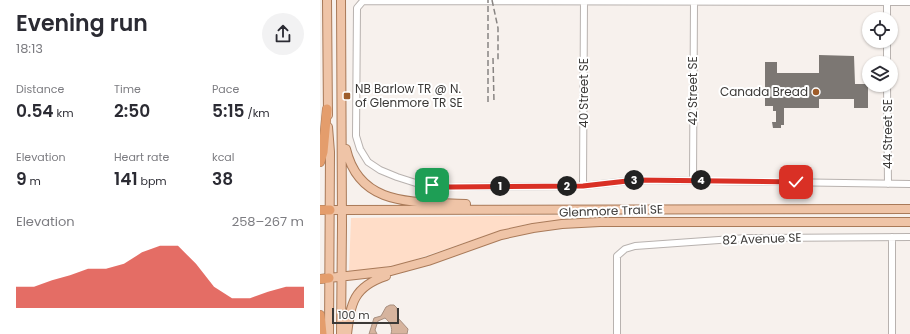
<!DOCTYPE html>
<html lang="en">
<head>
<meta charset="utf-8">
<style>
	body { margin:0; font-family:Poppins,sans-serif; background:#f2f2f3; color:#2b2b33; height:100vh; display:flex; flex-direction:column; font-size:15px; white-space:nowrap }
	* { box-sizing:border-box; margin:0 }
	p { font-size:13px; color:#7c7c81 }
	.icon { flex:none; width:22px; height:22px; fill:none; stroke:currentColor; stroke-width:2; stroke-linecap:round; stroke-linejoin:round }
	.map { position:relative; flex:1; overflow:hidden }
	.panel { display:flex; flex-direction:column; background:#fff; width:320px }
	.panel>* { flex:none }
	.controls { position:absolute; left:542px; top:12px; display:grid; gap:8px }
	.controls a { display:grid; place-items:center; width:36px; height:36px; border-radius:50%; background:#fff; box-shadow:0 1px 3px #0004; font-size:20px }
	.scale { position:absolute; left:12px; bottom:10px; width:67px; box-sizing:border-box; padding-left:4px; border:2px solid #3b3937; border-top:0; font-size:11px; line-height:14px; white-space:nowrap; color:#3b3937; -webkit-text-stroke:3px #fff; paint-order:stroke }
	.pin { position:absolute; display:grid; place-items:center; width:34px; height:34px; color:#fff; margin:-17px; border-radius:8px; box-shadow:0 2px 6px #0006 }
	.km { position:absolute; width:20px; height:20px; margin:-10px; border-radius:50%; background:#222; color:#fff; font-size:11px; line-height:20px; text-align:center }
	.round { display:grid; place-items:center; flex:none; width:42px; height:42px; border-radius:21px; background:#f2f2f3 }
	.overview { display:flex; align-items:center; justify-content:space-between; height:68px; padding:0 16px }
	h1 { font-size:22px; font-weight:600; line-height:30px }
	.figures { display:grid; grid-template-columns:repeat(3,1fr); gap:6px; height:68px; padding:4px 16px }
	.figures div { display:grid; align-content:center }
	.figures b { font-size:17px; font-weight:600 }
	.figures small { font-size:11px; font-weight:400 }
	.figures p { font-size:11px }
	.chart { height:112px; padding:8px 16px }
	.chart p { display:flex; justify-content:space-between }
	.chart svg { width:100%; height:72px; margin-top:4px; fill:#d93025; opacity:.7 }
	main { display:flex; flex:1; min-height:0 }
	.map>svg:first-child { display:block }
	.green { fill:#ffddc8 }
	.water { fill:#d6b49e; stroke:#a88f7f }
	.building { fill:#7c7773 }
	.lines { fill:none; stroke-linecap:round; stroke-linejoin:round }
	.minor-casing { stroke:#b8b2af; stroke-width:8 }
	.major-casing { stroke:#a97a59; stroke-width:10 }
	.highway-casing { stroke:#a97a59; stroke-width:10 }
	.minor { stroke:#fff; stroke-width:6 }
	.major { stroke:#efc4a7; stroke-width:8 }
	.highway { stroke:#e49d6c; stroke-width:9 }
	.rail { stroke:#888482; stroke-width:1.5; stroke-dasharray:6 3; stroke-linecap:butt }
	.route-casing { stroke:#fff; stroke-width:8 }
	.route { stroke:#d93025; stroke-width:5 }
	.poi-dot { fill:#9e5c2a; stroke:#fff; stroke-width:1.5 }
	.labels { text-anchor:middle; stroke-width:4; stroke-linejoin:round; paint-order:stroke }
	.poi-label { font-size:12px; fill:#3b3937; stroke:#fff; text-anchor:start }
	.street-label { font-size:12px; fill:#3b3937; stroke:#fff }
</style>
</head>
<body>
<main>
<section class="panel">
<div class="overview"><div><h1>Evening run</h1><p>18:13</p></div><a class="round"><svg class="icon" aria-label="share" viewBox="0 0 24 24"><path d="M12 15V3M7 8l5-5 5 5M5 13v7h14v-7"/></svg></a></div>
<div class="figures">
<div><p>Distance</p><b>0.54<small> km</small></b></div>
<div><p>Time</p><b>2:50</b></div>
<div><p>Pace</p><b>5:15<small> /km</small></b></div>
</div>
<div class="figures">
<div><p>Elevation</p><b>9<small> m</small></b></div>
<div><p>Heart rate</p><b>141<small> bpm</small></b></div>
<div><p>kcal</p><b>38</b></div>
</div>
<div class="chart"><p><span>Elevation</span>258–267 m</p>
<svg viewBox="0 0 160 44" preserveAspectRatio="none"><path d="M0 44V31L10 31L20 27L30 24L40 20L50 20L60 17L70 10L80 6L90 6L100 17L110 31L120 38L130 38L140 34L150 31L160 31V44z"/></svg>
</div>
</section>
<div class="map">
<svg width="590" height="334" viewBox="0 0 590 334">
	<rect width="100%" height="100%" fill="#f7f1ed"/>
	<path class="green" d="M 246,215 L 246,219 L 207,224 L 179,231 L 82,264 L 52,269 L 29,271 L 31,218 Z"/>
	<path class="water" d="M 70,305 L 74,305 L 77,308 L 78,318 L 88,329 L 87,334 L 71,334 C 73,328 70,322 65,318 L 58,321 L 55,330 L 57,334 L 49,334 L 54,318 L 61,316 L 66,307 Z"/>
	<path class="building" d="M 499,55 L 534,56 L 535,84 L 548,84 L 548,108 L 534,108 L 534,99 L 499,99 L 499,108 L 464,108 L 464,125 L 461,125 L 461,128 L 453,128 L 452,122 L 456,122 L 456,111 L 453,111 L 453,106 L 445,106 L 445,62 L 457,62 L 457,73 L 499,73 Z"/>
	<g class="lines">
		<defs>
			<path id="minor" d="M 567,0 L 567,19
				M 590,2 L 43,1 L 37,8 L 36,136 L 40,149 L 48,162 L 60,170 L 77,177 L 99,184 L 129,187 L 263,186 L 316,180 L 590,184
				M 567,41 L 567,63
				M 567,85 L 568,184
				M 373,180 L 374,2
				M 263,186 L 264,0
				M 572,237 L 572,334
				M 297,334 L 297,256 L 305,249 L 315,246 L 427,238 L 590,237"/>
			<path id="major" d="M 7,0 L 8,115
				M 8,127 L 10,152 L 9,334
				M 26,149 C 40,209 97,201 146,204
				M 10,210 L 590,209
				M 9,278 L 71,271 L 108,261 L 181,235 L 213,228 L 242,224 L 280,222 L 590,222
				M 21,334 L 22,225 L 21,0
				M 27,334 C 31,303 33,287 66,276"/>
			<path id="highway" d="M 0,162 L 3,152 L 7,109
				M 0,210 L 10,210
				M 0,279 L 9,278
				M 0,315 L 2,334"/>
		</defs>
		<use href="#minor" class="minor-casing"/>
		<use href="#major" class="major-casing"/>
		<use href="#highway" class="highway-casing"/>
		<use href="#minor" class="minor"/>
		<use href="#major" class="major"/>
		<use href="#highway" class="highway"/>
		<path class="rail" d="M 172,0 L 178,28 L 178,62
			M 173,58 L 174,102
			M 168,102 L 168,0"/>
	</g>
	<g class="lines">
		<defs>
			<path id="route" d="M 112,185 L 130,187 L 263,186 L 316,180 L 476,182"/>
		</defs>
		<use href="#route" class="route-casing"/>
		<use href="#route" class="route"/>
	</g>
	<g class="poi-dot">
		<circle cx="496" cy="92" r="4"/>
		<rect x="23" y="92" width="8" height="8" rx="2"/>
	</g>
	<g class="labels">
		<g class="poi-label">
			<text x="35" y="93">NB Barlow TR @ N.<tspan x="35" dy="14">of Glenmore TR SE</tspan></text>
			<text x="488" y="96" text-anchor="end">Canada Bread</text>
		</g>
		<g class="street-label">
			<text transform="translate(373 91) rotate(-90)" y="4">42 Street SE</text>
			<text transform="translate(264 93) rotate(-90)" y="4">40 Street SE</text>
			<text transform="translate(568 134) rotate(-90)" y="4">44 Street SE</text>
			<text transform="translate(291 211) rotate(-2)" y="4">Glenmore Trail SE</text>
			<text transform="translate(442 239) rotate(-2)" y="4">82 Avenue SE</text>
		</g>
	</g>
</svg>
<div class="controls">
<a><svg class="icon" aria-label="locate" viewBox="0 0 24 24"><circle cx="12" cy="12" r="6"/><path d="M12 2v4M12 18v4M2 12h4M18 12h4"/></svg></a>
<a><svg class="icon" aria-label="layers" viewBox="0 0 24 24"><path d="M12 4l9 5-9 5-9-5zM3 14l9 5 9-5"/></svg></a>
</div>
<div class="scale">100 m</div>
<div class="pin" style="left:112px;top:185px;background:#1e9e55"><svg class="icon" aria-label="arrive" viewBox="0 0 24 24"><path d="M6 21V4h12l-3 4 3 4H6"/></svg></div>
<div class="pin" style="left:476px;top:182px;background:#d93025"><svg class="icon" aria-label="check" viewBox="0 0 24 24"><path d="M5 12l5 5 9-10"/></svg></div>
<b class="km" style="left:180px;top:186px">1</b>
<b class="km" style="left:247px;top:186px">2</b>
<b class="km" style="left:314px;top:180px">3</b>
<b class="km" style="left:381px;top:180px">4</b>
</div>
</main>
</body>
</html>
